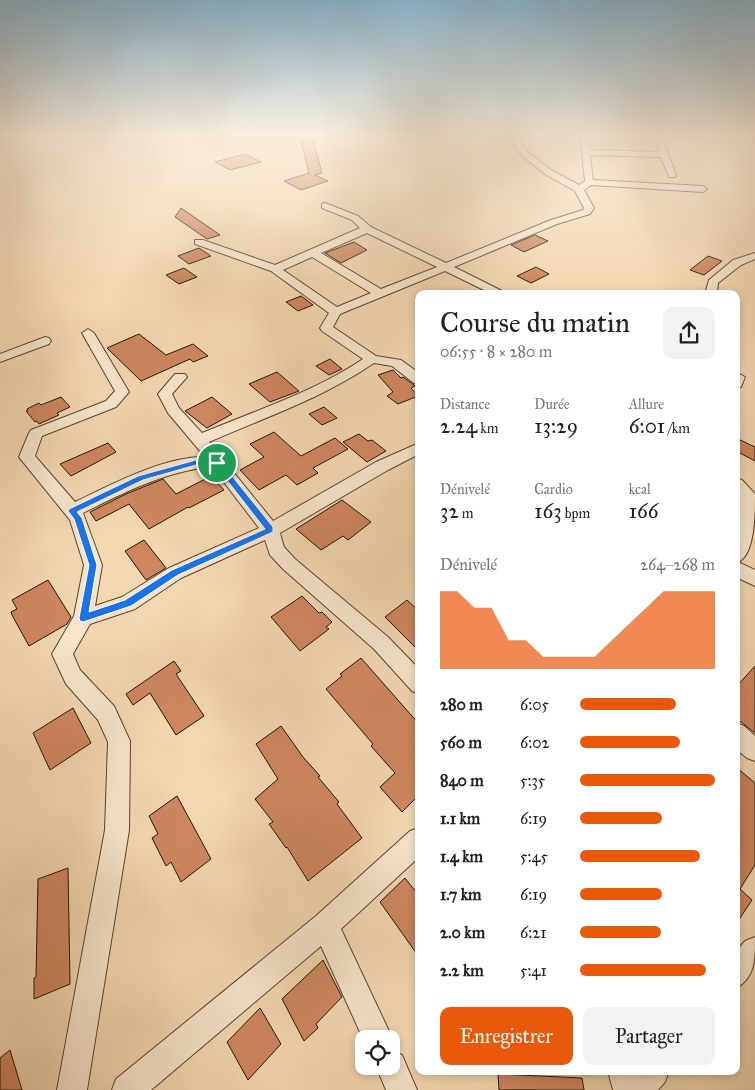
<!DOCTYPE html>
<html lang="fr">
<head>
<meta charset="utf-8">
<style>
	body { margin:0; font-family:"IM FELL Great Primer",serif; background:#f2f2f2; color:#202124; height:100vh; display:flex; flex-direction:column; font-size:19px; white-space:nowrap }
	* { box-sizing:border-box; margin:0 }
	p { font-size:16px; color:#757577 }
	.icon { flex:none; width:28px; height:28px; fill:none; stroke:currentColor; stroke-width:2; stroke-linecap:round; stroke-linejoin:round }
	.map { position:relative; flex:1; overflow:hidden }
	.sheet { position:absolute; left:415px; top:290px; width:325px; height:785px; display:flex; flex-direction:column; background:#fff; border-radius:10px; box-shadow:0 2px 8px #0003 }
	.sheet>* { flex:none }
	.tools { position:absolute; left:355px; top:1030px; display:grid; gap:10px }
	.tools a { display:grid; place-items:center; width:45px; height:45px; border-radius:10px; background:#fff; box-shadow:0 2px 8px #0003; font-size:25px }
	.pin { position:absolute; display:grid; place-items:center; width:42px; height:42px; color:#fff; margin:-21px; border:2px solid #fff; border-radius:50%; box-shadow:0 1px 5px #0007 }
	.round { display:grid; place-items:center; flex:none; width:52px; height:52px; border-radius:10px; background:#f2f2f2 }
	.headline { display:flex; align-items:center; justify-content:space-between; height:85px; padding:0 25px }
	h1 { font-size:28px; font-weight:600; line-height:38px }
	.stats { display:grid; grid-template-columns:repeat(3,1fr); gap:8px; height:85px; padding:5px 25px }
	.stats div { display:grid; align-content:center }
	.stats b { font-size:21px; font-weight:600 }
	.stats small { font-size:14px; font-weight:400 }
	.stats p { font-size:14px }
	.chart { height:140px; padding:10px 25px }
	.chart p { display:flex; justify-content:space-between }
	.chart svg { width:100%; height:90px; margin-top:5px; fill:#ea580c; opacity:.7 }
	.button { display:flex; gap:10px; margin-top:auto; padding:10px 25px }
	.button a { flex:1; height:58px; border-radius:10px; background:#ea580c; color:#fff; font-size:20px; font-weight:600; line-height:58px; text-align:center }
	.button a+a { background:#f2f2f2; color:#202124 }
	ul { padding:0 25px; list-style:none; font-size:16px }
	li { display:grid; grid-template-columns:80px 60px 1fr; align-items:center; height:38px }
	li i { height:12px; border-radius:6px; background:#ea580c }
	.map>svg:first-child { display:block }
	.building { fill:#ce865f; stroke:#251401 }
	.lines { fill:none; stroke-linecap:round; stroke-linejoin:round }
	.minor-casing { stroke:#58452d; stroke-width:2 }
	.minor { fill:#f7e5cc; fill-rule:evenodd }
	.route { fill:#1a73e8; stroke:#fff; fill-rule:evenodd }
</style>
</head>
<body>
<div class="map">
<svg width="755" height="1090" viewBox="0 0 755 1090">
	<rect width="100%" height="100%" fill="#f3d7b1"/>
	<filter id="stains"><feTurbulence type="fractalNoise" baseFrequency=".004" numOctaves="4"/><feColorMatrix values="0 0 0 0 .2 0 0 0 0 .09 0 0 0 0 .02 0 0 0 .5 -.17"/></filter>
	<radialGradient id="worn" r=".72"><stop offset=".6" stop-color="#630" stop-opacity="0"/><stop offset="1" stop-color="#630" stop-opacity=".3"/></radialGradient>
	<path class="building" d="M 313,140 L 322,173 L 315,175 L 328,181 L 301,190 L 284,181 L 309,173 L 301,141 Z
		M 245,154 L 261,162 L 230,170 L 215,162 Z
		M 181,208 L 220,235 L 207,239 L 175,217 Z
		M 535,235 L 548,241 L 524,252 L 511,245 Z
		M 354,242 L 367,250 L 341,263 L 325,253 Z
		M 199,248 L 211,256 L 189,264 L 178,256 Z
		M 708,256 L 722,261 L 704,275 L 690,270 Z
		M 536,267 L 549,274 L 531,283 L 517,276 Z
		M 184,268 L 197,277 L 179,284 L 166,275 Z
		M 301,296 L 313,305 L 298,311 L 286,302 Z
		M 139,334 L 166,355 L 193,344 L 208,356 L 193,362 L 190,359 L 141,381 L 107,348 Z
		M 330,359 L 342,369 L 329,375 L 316,366 Z
		M 393,370 L 401,378 L 403,377 L 414,385 L 415,386 L 411,388 L 418,396 L 398,404 L 387,396 L 393,392 L 378,375 Z
		M 277,372 L 299,391 L 270,402 L 249,384 Z
		M 61,397 L 70,407 L 57,413 L 59,415 L 39,424 L 37,421 L 35,422 L 26,411 L 28,411 L 27,409 L 39,403 L 41,405 Z
		M 212,397 L 232,414 L 207,428 L 185,411 Z
		M 324,407 L 337,418 L 322,425 L 309,414 Z
		M 274,432 L 301,456 L 335,438 L 348,449 L 313,468 L 318,473 L 297,485 L 286,475 L 259,490 L 240,470 L 264,457 L 250,444 Z
		M 359,434 L 368,441 L 372,440 L 386,451 L 367,462 L 343,442 Z
		M 736,438 L 755,447 L 755,461 L 736,451 Z
		M 108,443 L 116,452 L 71,476 L 60,464 Z
		M 211,476 L 224,490 L 189,508 L 188,507 L 149,529 L 129,504 L 96,521 L 90,512 L 126,494 L 163,479 L 176,494 Z
		M 342,500 L 371,522 L 348,540 L 343,536 L 321,550 L 296,529 Z
		M 144,540 L 166,568 L 146,580 L 125,551 Z
		M 48,580 L 71,617 L 67,624 L 29,646 L 12,615 L 11,612 L 17,609 L 12,600 Z
		M 302,596 L 319,613 L 322,612 L 332,622 L 326,627 L 329,629 L 300,651 L 271,617 Z
		M 407,600 L 419,611 L 419,651 L 385,617 Z
		M 361,658 L 419,724 L 419,795 L 402,812 L 380,787 L 395,773 L 371,746 L 373,744 L 326,689 L 342,676 L 340,674 Z
		M 174,661 L 181,671 L 176,674 L 204,716 L 176,735 L 150,693 L 133,705 L 126,694 Z
		M 755,666 L 755,733 L 736,718 L 736,687 Z
		M 73,708 L 91,743 L 50,770 L 33,733 Z
		M 281,726 L 303,757 L 320,776 L 318,777 L 339,802 L 337,804 L 362,838 L 308,881 L 287,847 L 286,848 L 269,824 L 273,822 L 255,799 L 278,779 L 256,744 Z
		M 736,767 L 755,783 L 755,865 L 740,889 L 752,900 L 736,924 Z
		M 177,796 L 211,859 L 181,882 L 171,862 L 166,866 L 152,838 L 158,834 L 149,816 Z
		M 68,868 L 70,984 L 34,999 L 34,978 L 36,977 L 38,879 Z
		M 405,878 L 419,896 L 419,957 L 380,902 Z
		M 323,960 L 342,997 L 316,1024 L 318,1028 L 304,1041 L 282,999 Z
		M 260,1008 L 281,1044 L 248,1080 L 227,1042 Z
		M 10,1050 L 22,1090 L 0,1090 L 0,1058 Z
		M 498,1074 L 582,1078 L 584,1090 L 499,1090 Z"/>
	<g class="lines">
		<defs>
			<path id="minor" d="M 509,133 L 517,133 L 526,151 L 551,170 L 579,185 L 585,181 L 580,133 L 588,133 L 590,150 L 660,152 L 657,145 L 664,143 L 676,175 L 675,177 L 669,177 L 661,157 L 590,155 L 593,180 L 703,186 L 707,189 L 703,192 L 591,185 L 584,190 L 594,208 L 590,214 L 557,224 L 454,267 L 508,294 L 492,294 L 445,271 L 340,314 L 333,327 L 376,356 L 401,360 L 419,373 L 419,384 L 414,383 L 392,366 L 374,363 C 323,398 266,417 209,442 L 273,521 L 376,462 L 419,443 L 419,454 L 388,470 L 280,533 L 284,547 L 295,559 L 388,637 L 419,669 L 419,694 L 412,691 L 374,649 L 283,569 L 270,555 L 265,540 L 181,578 L 135,609 L 90,624 L 73,654 L 80,670 L 114,706 L 130,741 L 129,830 L 87,1090 L 57,1090 L 105,830 L 108,742 L 98,720 L 66,684 L 52,654 L 74,616 L 84,565 L 70,520 L 19,457 L 29,433 L 31,430 L 106,401 L 115,391 L 82,333 L 88,329 L 94,333 L 129,392 L 116,407 L 42,436 L 35,456 L 75,502 C 110,485 165,456 205,457 L 168,413 L 158,394 L 175,374 L 185,374 L 187,377 L 172,394 L 179,408 L 202,433 C 257,410 314,392 363,359 L 322,331 L 320,328 L 329,313 L 271,271 L 195,244 L 195,240 L 203,240 L 275,265 L 360,228 L 352,220 L 322,208 L 322,204 L 325,203 L 358,216 L 371,227 L 446,263 L 551,220 L 583,210 L 584,208 L 575,191 L 545,174 L 520,154 ZM 367,233 L 437,267 L 381,289 L 321,253 ZM 312,257 L 371,293 L 337,307 L 283,270 ZM 201,468 L 213,468 L 259,528 L 169,568 L 122,597 L 95,606 L 102,565 L 83,513 C 121,494 158,475 201,468 Z
				M 627,133 L 745,136 L 749,138 L 745,140 L 631,135 Z
				M 755,253 L 755,259 L 741,265 L 718,283 L 717,294 L 705,294 L 709,280 L 733,260 Z
				M 45,337 L 49,338 L 51,341 L 49,344 L 0,362 L 0,354 Z
				M 736,372 L 745,377 L 741,387 L 736,388 Z
				M 736,478 L 742,480 L 755,494 C 755,513 755,555 738,562 L 755,570 L 755,586 L 736,577 L 736,542 L 739,538 L 740,498 L 736,494 Z
				M 736,723 L 744,726 L 755,736 L 755,761 L 747,758 L 736,749 Z
				M 419,828 L 419,857 L 341,929 L 388,1029 L 393,1039 L 391,1042 L 391,1039 L 364,1039 L 364,1041 L 321,946 L 151,1090 L 112,1090 L 116,1079 L 316,916 L 410,831 Z
				M 755,937 C 755,960 755,978 736,988 L 736,952 L 745,941 Z
				M 391,1051 L 402,1055 L 417,1090 L 386,1090 L 376,1066 L 391,1066 Z
				M 608,1071 L 669,1071 L 665,1082 L 658,1090 L 613,1090 Z"/>
		</defs>
		<use href="#minor" class="minor-casing"/>
		<use href="#minor" class="minor"/>
	</g>
	<linearGradient id="sky" x2="0" y2="1"><stop stop-color="#89b6d1"/><stop offset="0.47" stop-color="#faeddc"/><stop offset="1" stop-color="#faeddc" stop-opacity="0"/></linearGradient>
	<rect width="755" height="286" fill="url(#sky)"/>
	<path class="route" d="M 203,458 L 220,461 L 273,527 L 273,532 L 178,575 L 131,606 L 83,622 L 80,621 L 79,618 L 89,565 L 74,519 L 68,511 L 69,509 L 138,476 ZM 203,463 L 215,465 L 265,529 L 172,570 L 125,600 L 89,612 L 97,565 L 82,518 L 77,512 L 143,480 Z"/>
	<rect width="100%" height="100%" filter="url(#stains)"/>
	<rect width="100%" height="100%" fill="url(#worn)"/>
</svg>
<div class="tools">
<a><svg class="icon" aria-label="locate" viewBox="0 0 24 24"><circle cx="12" cy="12" r="6"/><path d="M12 2v4M12 18v4M2 12h4M18 12h4"/></svg></a>
</div>
<div class="pin" style="left:217px;top:463px;background:#1e9e55"><svg class="icon" aria-label="arrive" viewBox="0 0 24 24"><path d="M6 21V4h12l-3 4 3 4H6"/></svg></div>
<section class="sheet">
<div class="headline"><div><h1>Course du matin</h1><p>06:55 · 8 × 280 m</p></div><a class="round"><svg class="icon" aria-label="share" viewBox="0 0 24 24"><path d="M12 15V3M7 8l5-5 5 5M5 13v7h14v-7"/></svg></a></div>
<div class="stats">
<div><p>Distance</p><b>2.24<small> km</small></b></div>
<div><p>Durée</p><b>13:29</b></div>
<div><p>Allure</p><b>6:01<small> /km</small></b></div>
</div>
<div class="stats">
<div><p>Dénivelé</p><b>32<small> m</small></b></div>
<div><p>Cardio</p><b>163<small> bpm</small></b></div>
<div><p>kcal</p><b>166</b></div>
</div>
<div class="chart"><p><span>Dénivelé</span>264–268 m</p>
<svg viewBox="0 0 160 44" preserveAspectRatio="none"><path d="M0 44V6L10 6L20 14L30 14L40 30L50 30L60 38L70 38L80 38L90 38L100 30L110 22L120 14L130 6L140 6L150 6L160 6V44z"/></svg>
</div>
<ul>
<li><b>280 m</b>6:05<i style="width:71%"></i></li>
<li><b>560 m</b>6:02<i style="width:74%"></i></li>
<li><b>840 m</b>5:35<i style="width:100%"></i></li>
<li><b>1.1 km</b>6:19<i style="width:61%"></i></li>
<li><b>1.4 km</b>5:45<i style="width:89%"></i></li>
<li><b>1.7 km</b>6:19<i style="width:61%"></i></li>
<li><b>2.0 km</b>6:21<i style="width:60%"></i></li>
<li><b>2.2 km</b>5:41<i style="width:93%"></i></li>
</ul>
<div class="button"><a>Enregistrer</a><a>Partager</a></div>
</section>
</div>
</body>
</html>
